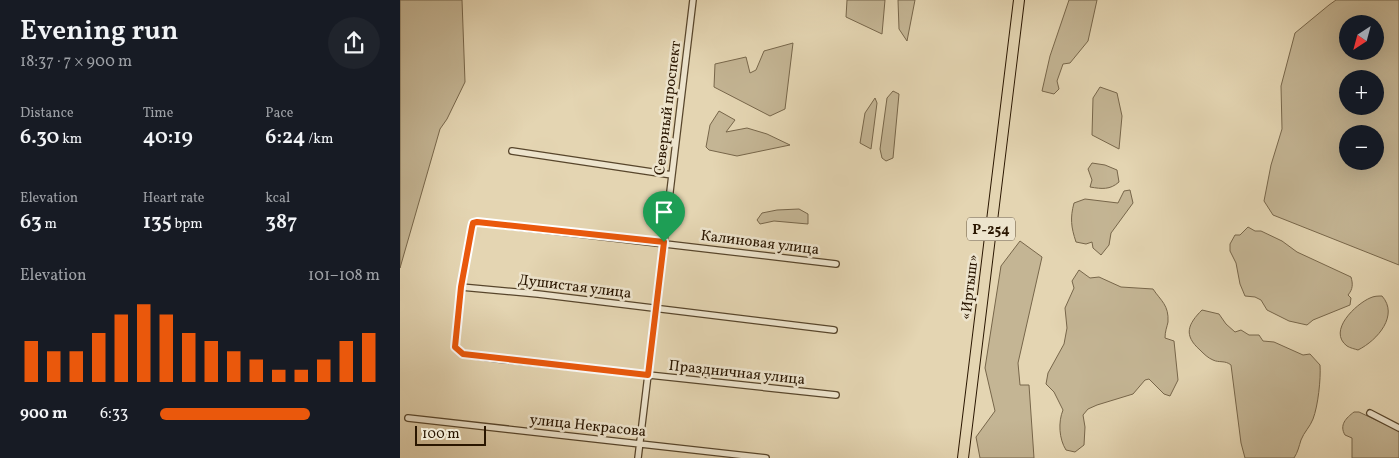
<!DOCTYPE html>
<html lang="en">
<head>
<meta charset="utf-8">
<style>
	body { margin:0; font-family:Vollkorn,serif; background:#20242c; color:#f1f3f6; height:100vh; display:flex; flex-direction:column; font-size:19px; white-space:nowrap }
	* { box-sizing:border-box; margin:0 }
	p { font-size:16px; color:#9ea1a6 }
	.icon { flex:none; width:28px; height:28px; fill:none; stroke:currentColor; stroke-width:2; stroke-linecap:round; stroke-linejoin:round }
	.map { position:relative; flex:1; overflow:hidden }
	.panel { display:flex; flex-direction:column; background:#171b24; width:400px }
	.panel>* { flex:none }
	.needle { width:32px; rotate:216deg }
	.controls { position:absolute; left:939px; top:15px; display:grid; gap:10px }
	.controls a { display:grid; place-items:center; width:45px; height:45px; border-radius:50%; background:#171b24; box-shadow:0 5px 20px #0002; font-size:25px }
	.scale { position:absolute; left:15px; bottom:12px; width:71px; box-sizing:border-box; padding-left:5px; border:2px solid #2a1600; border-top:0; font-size:14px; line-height:18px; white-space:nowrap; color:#2a1600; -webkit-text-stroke:4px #ede4cd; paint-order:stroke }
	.pin { position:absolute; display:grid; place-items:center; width:42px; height:42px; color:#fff; margin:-51px -21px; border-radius:50% 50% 50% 0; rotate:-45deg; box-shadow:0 0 5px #0007 }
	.pin .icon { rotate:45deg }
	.round { display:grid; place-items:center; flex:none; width:52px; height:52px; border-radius:26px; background:#20242c }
	.headline { display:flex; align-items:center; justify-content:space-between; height:85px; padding:0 20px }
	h1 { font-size:28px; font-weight:600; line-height:38px }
	.figures { display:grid; grid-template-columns:repeat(3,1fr); gap:8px; height:85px; padding:5px 20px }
	.figures div { display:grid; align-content:center }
	.figures b { font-size:21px; font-weight:600 }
	.figures small { font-size:14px; font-weight:400 }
	.figures p { font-size:14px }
	.chart { height:140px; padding:10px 20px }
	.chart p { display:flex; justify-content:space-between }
	.chart svg { width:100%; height:90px; margin-top:5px; stroke:#ea580c; stroke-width:6 }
	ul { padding:0 20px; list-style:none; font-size:16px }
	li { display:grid; grid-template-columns:80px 60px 1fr; align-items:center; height:38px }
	li i { height:12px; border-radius:6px; background:#ea580c }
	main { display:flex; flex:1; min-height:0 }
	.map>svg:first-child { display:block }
	.green { fill:#c4b594; stroke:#77664a; fill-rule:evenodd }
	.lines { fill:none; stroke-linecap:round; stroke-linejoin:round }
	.street-casing { stroke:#58462c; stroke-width:8 }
	.highway-casing { stroke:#2a1600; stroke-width:12 }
	.street { stroke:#ede4cd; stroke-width:5.5 }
	.highway { stroke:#e4d5b2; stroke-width:10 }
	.route-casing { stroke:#fff; stroke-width:10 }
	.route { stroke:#ea580c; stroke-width:6 }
	.labels { text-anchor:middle; stroke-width:5; stroke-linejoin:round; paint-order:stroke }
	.shield { fill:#ede4cd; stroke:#64543e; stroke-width:1 }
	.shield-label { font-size:14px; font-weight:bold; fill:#2a1600 }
	.street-label { font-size:15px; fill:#2a1600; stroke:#ede4cd }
</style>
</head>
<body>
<main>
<section class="panel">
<div class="headline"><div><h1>Evening run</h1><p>18:37 · 7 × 900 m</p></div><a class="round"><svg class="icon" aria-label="share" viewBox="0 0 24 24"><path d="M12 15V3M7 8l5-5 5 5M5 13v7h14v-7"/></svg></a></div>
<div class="figures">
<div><p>Distance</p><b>6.30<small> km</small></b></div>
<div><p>Time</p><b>40:19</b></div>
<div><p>Pace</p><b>6:24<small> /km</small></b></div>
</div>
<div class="figures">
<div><p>Elevation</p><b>63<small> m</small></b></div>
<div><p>Heart rate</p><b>135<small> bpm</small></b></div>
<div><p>kcal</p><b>387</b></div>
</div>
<div class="chart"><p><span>Elevation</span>101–108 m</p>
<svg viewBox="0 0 160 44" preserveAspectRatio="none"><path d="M5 44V24M15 44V29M25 44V29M35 44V20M45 44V11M55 44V6M65 44V11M75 44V20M85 44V24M95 44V29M105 44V33M115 44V38M125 44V38M135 44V33M145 44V24M155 44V20"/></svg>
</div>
<ul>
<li><b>900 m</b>6:33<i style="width:68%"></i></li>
</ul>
</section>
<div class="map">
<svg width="999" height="458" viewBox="0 0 999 458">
	<rect width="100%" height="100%" fill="#e4d5b2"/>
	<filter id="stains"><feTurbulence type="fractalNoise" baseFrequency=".004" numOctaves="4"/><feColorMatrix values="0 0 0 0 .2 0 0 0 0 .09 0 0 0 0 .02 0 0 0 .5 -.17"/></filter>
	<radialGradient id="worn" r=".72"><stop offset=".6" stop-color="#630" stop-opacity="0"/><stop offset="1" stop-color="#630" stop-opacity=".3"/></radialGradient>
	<path class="green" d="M 0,0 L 62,0 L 65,82 L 47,119 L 40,129 L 0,268 Z
		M 447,0 L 485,0 L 482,34 L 446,17 Z
		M 498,0 L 515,0 L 507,41 L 499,29 Z
		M 669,0 L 697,0 L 688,41 L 670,63 L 663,64 L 657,81 L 659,89 L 654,94 L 642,91 L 650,56 Z
		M 936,0 L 999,0 L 999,265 L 873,215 L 864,201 L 871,165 L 882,129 L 881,86 L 895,33 L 929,5 ZM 948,24 L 975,24 L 975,51 L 948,51 ZM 948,79 L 975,79 L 975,106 L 948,106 ZM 948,134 L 975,134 L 975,161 L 948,161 Z
		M 393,43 L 385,109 L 370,116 L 314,87 L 315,64 L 346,57 L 350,73 L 356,70 L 364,51 Z
		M 700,87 L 717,93 L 722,116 L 719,149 L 692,135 L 693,98 Z
		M 493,91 L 499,94 L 493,158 L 486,161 L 482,158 L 480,149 L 487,98 Z
		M 475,98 L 477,103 L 471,149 L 460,143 L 465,113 Z
		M 319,111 L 335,120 L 326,132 L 347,128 L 367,134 L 390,145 L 337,156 L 309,150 L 306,147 L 310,125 Z
		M 692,163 L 705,165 L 717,170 L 719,182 C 710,190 702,189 690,187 L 692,180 L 688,169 Z
		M 730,190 L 733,203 L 711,233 L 709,245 L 701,255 L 693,248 L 692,242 L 686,244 L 676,242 C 671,227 670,218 674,203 L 685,199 L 718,203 L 724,191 Z
		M 399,209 L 408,214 L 408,224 L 374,221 L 360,224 L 357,220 L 362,213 L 377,210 Z
		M 848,227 L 855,231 L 861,231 L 882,241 L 897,252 L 951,277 C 953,284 953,289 948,295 L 951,298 L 950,305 L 913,320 L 907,325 L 889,321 L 867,310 L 861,300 L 855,297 L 845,296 L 840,284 L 836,263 L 830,251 L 830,244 L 835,235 L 840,235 Z
		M 620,241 L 642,257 L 618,363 L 620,385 L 629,385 L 634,458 L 580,458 L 576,437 L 595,411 L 585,368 L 601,266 Z
		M 679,270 L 690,278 L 699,277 L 721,287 L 753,289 C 761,301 769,305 768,322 C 767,327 765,331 765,338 L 774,341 L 778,380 L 770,396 L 764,394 L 749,379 L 745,380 L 733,394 L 697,405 L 688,409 L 683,415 L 685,427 L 684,445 L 675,452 L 666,450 C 659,439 658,422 663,410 L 654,392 L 646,384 L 648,373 L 664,344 L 667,328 L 665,308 L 674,288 L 672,281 Z
		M 982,296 C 999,315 978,340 958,350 C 955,349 950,348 947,346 C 927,331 956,304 970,298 C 974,296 978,296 982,296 Z
		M 802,310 L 819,314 L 826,324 L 835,332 L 841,330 L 849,335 L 859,335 L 863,341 L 874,342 L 903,355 L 910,354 L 920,365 C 921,379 918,406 913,419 C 910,427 904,432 901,440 C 899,446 898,452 894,458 L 845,458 L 841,443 L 831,365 C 825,360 819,363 813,360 C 808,358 804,354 800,350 C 783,335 788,324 802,310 Z
		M 954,412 L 959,412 L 999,431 L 999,458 L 952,458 L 952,438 L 945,435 C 939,425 946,418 954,412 Z"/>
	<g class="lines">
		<defs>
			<path id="street" d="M 112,151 L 272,175
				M 61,287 L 138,294 L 434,330
				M 436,395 L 98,359 L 63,354 L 55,347 L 61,287 L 72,227 L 73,223 L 77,222 L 436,264
				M 970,413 L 999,428
				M 8,418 L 366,458
				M 238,458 L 293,0"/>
			<path id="highway" d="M 563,458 L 619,0"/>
		</defs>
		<use href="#street" class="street-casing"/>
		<use href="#highway" class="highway-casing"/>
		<use href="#street" class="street"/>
		<use href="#highway" class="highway"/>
	</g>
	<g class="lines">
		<defs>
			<path id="route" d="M 77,222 L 264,242 L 248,375 L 63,354 L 55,347 L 61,287 L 72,227 L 73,223 Z"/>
		</defs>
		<use href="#route" class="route-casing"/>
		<use href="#route" class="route"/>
	</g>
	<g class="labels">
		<rect class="shield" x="567" y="217.5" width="48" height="23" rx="4"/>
		<g class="shield-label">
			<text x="591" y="234">Р-254</text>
		</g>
		<g class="street-label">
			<text transform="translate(267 108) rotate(-83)" y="5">Северный проспект</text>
			<text transform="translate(360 242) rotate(7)" y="5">Калиновая улица</text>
			<text transform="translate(175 286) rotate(7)" y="5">Душистая улица</text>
			<text transform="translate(569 287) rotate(-83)" y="5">«Иртыш»</text>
			<text transform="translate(337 372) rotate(6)" y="5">Праздничная улица</text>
			<text transform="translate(188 425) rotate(6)" y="5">улица Некрасова</text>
		</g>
	</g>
	<rect width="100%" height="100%" filter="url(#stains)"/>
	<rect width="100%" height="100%" fill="url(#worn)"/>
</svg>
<div class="controls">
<a><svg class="needle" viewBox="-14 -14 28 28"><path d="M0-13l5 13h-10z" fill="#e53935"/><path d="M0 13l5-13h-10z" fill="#9ea1a6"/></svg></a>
<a>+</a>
<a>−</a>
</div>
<div class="scale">100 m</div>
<div class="pin" style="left:264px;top:242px;background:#1e9e55"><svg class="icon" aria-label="arrive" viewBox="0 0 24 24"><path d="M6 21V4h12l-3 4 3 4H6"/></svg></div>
</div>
</main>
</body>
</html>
